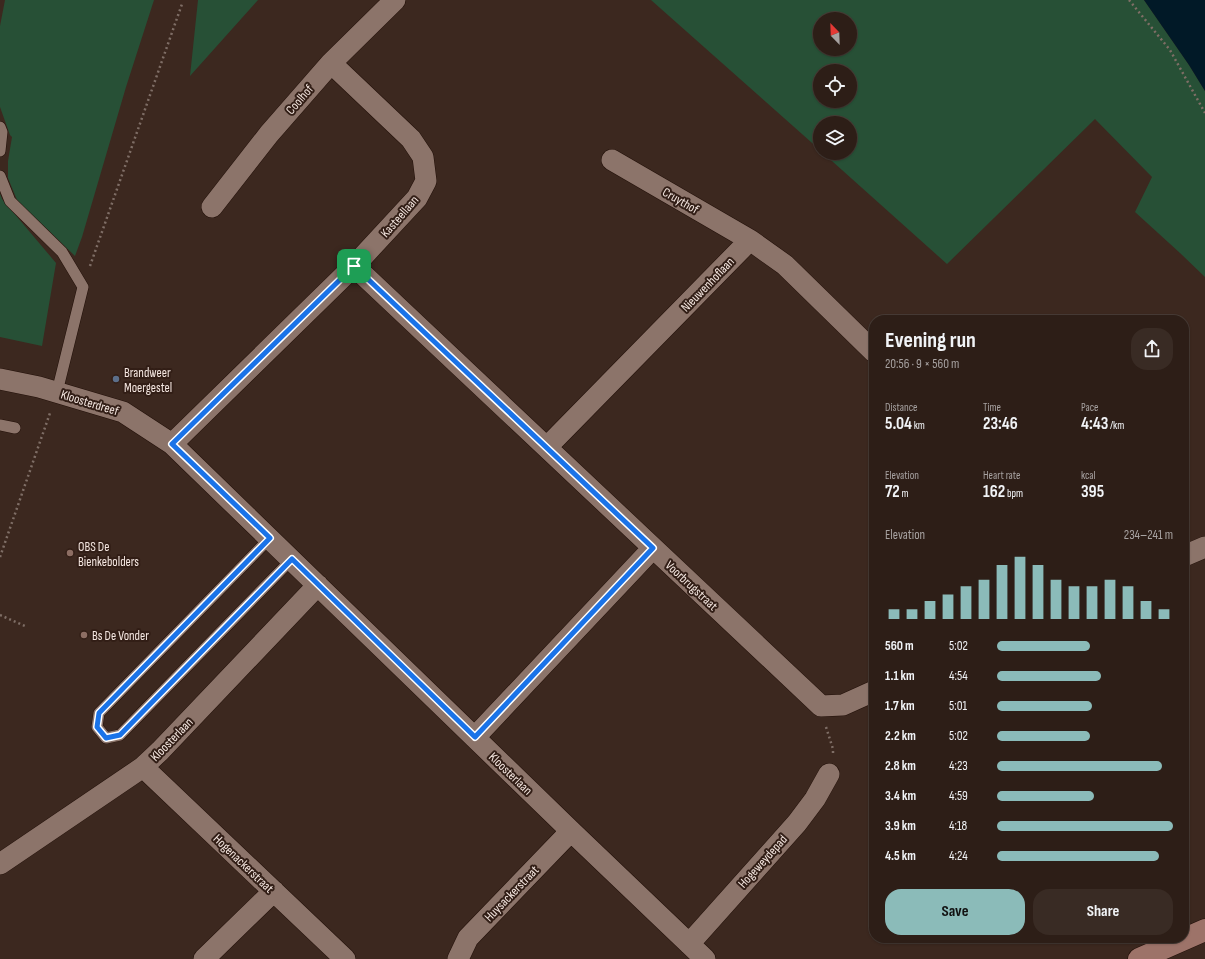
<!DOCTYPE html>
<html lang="en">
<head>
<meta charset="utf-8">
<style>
	body { margin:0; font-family:"Sofia Sans Condensed",sans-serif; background:#392b24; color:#f1f3f6; height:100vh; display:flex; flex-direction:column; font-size:15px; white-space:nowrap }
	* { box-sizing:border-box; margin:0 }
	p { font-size:13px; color:#a7a2a1 }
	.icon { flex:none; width:22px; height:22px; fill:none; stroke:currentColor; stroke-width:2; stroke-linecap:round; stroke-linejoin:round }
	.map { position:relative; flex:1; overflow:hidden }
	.side { position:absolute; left:869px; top:315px; width:320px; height:628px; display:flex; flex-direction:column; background:#2d1e17; border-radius:16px; box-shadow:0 1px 3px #0004,0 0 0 1px #483c36 }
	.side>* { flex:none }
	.needle { width:26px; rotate:337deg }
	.fabs { position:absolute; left:813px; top:12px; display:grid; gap:8px }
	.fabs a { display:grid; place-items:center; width:44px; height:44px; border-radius:50%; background:#2d1e17; box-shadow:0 1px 3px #0004,0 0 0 1px #483c36; font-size:20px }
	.pin { position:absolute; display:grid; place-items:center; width:34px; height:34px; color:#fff; margin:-17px; border-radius:8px; box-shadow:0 2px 6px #0006 }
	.round { display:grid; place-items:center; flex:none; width:42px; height:42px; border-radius:16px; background:#392b24 }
	.head { display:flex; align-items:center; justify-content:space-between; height:68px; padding:0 16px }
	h1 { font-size:22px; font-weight:700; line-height:30px }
	.figures { display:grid; grid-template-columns:repeat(3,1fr); gap:6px; height:68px; padding:4px 16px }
	.figures div { display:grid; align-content:center }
	.figures b { font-size:17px; font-weight:700 }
	.figures small { font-size:11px; font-weight:400 }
	.figures p { font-size:11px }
	.chart { height:112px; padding:8px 16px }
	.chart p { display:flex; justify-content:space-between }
	.chart svg { width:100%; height:72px; margin-top:4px; stroke:#8bbbb9; stroke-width:6 }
	.button { display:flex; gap:8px; margin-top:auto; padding:8px 16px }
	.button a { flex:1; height:46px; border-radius:16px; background:#8bbbb9; color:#111; font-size:16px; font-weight:700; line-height:46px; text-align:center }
	.button a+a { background:#392b24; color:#f1f3f6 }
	ul { padding:0 16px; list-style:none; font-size:13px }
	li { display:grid; grid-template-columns:64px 48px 1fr; align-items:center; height:30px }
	li i { height:10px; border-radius:5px; background:#8bbbb9 }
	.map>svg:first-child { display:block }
	.green { fill:#275036; fill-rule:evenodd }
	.water { fill:#011927 }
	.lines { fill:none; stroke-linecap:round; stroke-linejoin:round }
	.lane-casing { stroke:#221009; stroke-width:12 }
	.street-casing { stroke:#221009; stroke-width:22 }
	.secondary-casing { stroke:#221009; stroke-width:23 }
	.path { stroke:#7f6e66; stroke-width:2.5; stroke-dasharray:2 3; stroke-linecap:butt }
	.lane { stroke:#8c746a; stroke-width:11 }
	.street { stroke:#8c746a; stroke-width:21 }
	.secondary { stroke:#9d7369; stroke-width:22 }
	.route-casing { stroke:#fff; stroke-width:8 }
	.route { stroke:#1a73e8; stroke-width:5 }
	.service-dot { fill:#5c6f8a; stroke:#321e16; stroke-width:1.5 }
	.education-dot { fill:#8d6e63; stroke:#321e16; stroke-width:1.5 }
	.labels { text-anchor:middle; stroke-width:4; stroke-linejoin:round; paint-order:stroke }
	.street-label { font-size:13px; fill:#f5e7e1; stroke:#321e16 }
	.poi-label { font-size:13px; fill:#f5e7e1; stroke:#321e16; text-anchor:start }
</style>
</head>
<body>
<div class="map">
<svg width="1205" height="959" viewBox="0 0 1205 959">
	<rect width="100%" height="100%" fill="#3c281f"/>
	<path class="green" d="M 5,0 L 154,0 L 126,87 L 82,237 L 75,256 L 17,200 L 8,178 L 8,161 L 12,137 L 10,135 L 0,107 L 0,26 Z
		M 198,0 L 258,0 L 190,76 Z
		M 651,0 L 1144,0 L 1189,65 L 1205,91 L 1205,277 L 1180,253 L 1135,212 L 1152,177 L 1095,119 L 947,264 L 823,153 L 850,153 L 850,123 L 820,123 L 820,150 ZM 820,19 L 850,19 L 850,49 L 820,49 ZM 820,71 L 850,71 L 850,101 L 820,101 Z
		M 0,194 L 2,199 L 56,263 L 42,346 L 0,337 Z"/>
	<path class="water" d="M 1144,0 L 1205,0 L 1205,91 L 1189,65 Z"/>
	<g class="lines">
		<defs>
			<path id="lane" d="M 0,127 L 2,132 L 0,151
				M 0,176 L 10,201 L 62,252 L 83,287 L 57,392
				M 0,425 L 15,428
				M 270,538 L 99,713 L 97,727 L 106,738 L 120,735 L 292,559"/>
			<path id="street" d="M 612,160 L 750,240
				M 212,207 L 269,134 L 331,63 L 395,0
				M 354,266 L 821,706 L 843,705 L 874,691
				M 0,379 L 39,387 L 123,412 L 172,444 L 571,831 L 705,959
				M 172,444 L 354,266 L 417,198 L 426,181 L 423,157 L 411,139 L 331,63
				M 547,447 L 750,240 L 785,265 L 874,352
				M 1184,556 L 1205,547
				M 475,737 L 653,548
				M 143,767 L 345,959
				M 0,864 L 143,767 L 160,751 L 318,585
				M 689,944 L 797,823 L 815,799 L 829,774
				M 204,959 L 274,891
				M 458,959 L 468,938 L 571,831"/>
			<path id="secondary" d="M 1139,959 L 1205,930"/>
		</defs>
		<use href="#lane" class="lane-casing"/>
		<use href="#street" class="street-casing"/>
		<use href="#secondary" class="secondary-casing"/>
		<path class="path" d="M 1129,0 L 1170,50 L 1205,113
			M 90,266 L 182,4
			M 0,557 L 50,413
			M 0,615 L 25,626
			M 826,727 L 833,749 L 833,754"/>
		<use href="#lane" class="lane"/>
		<use href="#street" class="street"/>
		<use href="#secondary" class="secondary"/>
	</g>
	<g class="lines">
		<defs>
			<path id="route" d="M 354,266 L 653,548 L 475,737 L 292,559 L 120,735 L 106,738 L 97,727 L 99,713 L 270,538 L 172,444 Z"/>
		</defs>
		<use href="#route" class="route-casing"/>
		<use href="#route" class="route"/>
	</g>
	<circle class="service-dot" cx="116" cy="379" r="4"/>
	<g class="education-dot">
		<circle cx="70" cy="553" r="4"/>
		<circle cx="84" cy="635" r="4"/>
	</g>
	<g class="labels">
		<g class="street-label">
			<text transform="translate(299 99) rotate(-49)" y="5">Coolhof</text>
			<text transform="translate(681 200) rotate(30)" y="5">Cruythof</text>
			<text transform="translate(399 216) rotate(-49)" y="5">Kasteellaan</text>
			<text transform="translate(707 284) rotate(-46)" y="5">Nieuwenhoflaan</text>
			<text transform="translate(90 402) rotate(17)" y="5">Kloosterdreef</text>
			<text transform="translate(692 585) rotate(43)" y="5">Voorbrugstraat</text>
			<text transform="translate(171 739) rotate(-46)" y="5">Kloosterlaan</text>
			<text transform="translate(511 773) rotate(44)" y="5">Kloosterlaan</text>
			<text transform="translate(762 861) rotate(-48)" y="5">Hogeweydepad</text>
			<text transform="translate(244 863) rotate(44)" y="5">Hogenackerstraat</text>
			<text transform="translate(511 893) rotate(-46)" y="5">Huysackerstraat</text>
		</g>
		<g class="poi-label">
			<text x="124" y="377">Brandweer<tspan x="124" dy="15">Moergestel</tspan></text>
			<text x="78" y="551">OBS De<tspan x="78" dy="15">Bienkebolders</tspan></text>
			<text x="92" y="640">Bs De Vonder</text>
		</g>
	</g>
</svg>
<div class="fabs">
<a><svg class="needle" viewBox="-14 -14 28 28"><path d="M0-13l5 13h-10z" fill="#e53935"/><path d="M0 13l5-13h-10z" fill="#a7a2a1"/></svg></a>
<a><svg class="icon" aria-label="locate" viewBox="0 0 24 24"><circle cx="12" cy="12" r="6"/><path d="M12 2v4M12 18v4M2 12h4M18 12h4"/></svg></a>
<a><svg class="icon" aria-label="layers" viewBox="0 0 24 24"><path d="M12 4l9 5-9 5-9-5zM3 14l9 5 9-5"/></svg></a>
</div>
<div class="pin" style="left:354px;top:266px;background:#1e9e55"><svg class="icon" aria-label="arrive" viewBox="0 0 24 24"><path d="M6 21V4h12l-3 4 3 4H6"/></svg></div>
<section class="side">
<div class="head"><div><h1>Evening run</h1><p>20:56 · 9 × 560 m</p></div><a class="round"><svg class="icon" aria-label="share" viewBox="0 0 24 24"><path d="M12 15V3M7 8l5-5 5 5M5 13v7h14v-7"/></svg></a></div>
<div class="figures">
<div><p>Distance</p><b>5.04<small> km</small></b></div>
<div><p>Time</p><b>23:46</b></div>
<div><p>Pace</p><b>4:43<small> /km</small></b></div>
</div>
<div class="figures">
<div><p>Elevation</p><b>72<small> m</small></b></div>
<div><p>Heart rate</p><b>162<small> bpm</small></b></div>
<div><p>kcal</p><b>395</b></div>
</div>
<div class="chart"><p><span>Elevation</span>234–241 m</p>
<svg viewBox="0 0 160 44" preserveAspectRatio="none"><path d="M5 44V38M15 44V38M25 44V33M35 44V29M45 44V24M55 44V20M65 44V11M75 44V6M85 44V11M95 44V20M105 44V24M115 44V24M125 44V20M135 44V24M145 44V33M155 44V38"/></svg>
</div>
<ul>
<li><b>560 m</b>5:02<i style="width:53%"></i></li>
<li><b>1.1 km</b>4:54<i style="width:59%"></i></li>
<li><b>1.7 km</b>5:01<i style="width:54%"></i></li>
<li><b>2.2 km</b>5:02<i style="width:53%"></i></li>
<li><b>2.8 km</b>4:23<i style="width:94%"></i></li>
<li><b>3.4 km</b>4:59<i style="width:55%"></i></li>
<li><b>3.9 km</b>4:18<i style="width:100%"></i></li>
<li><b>4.5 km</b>4:24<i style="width:92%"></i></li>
</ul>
<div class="button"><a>Save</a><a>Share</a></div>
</section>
</div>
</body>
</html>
